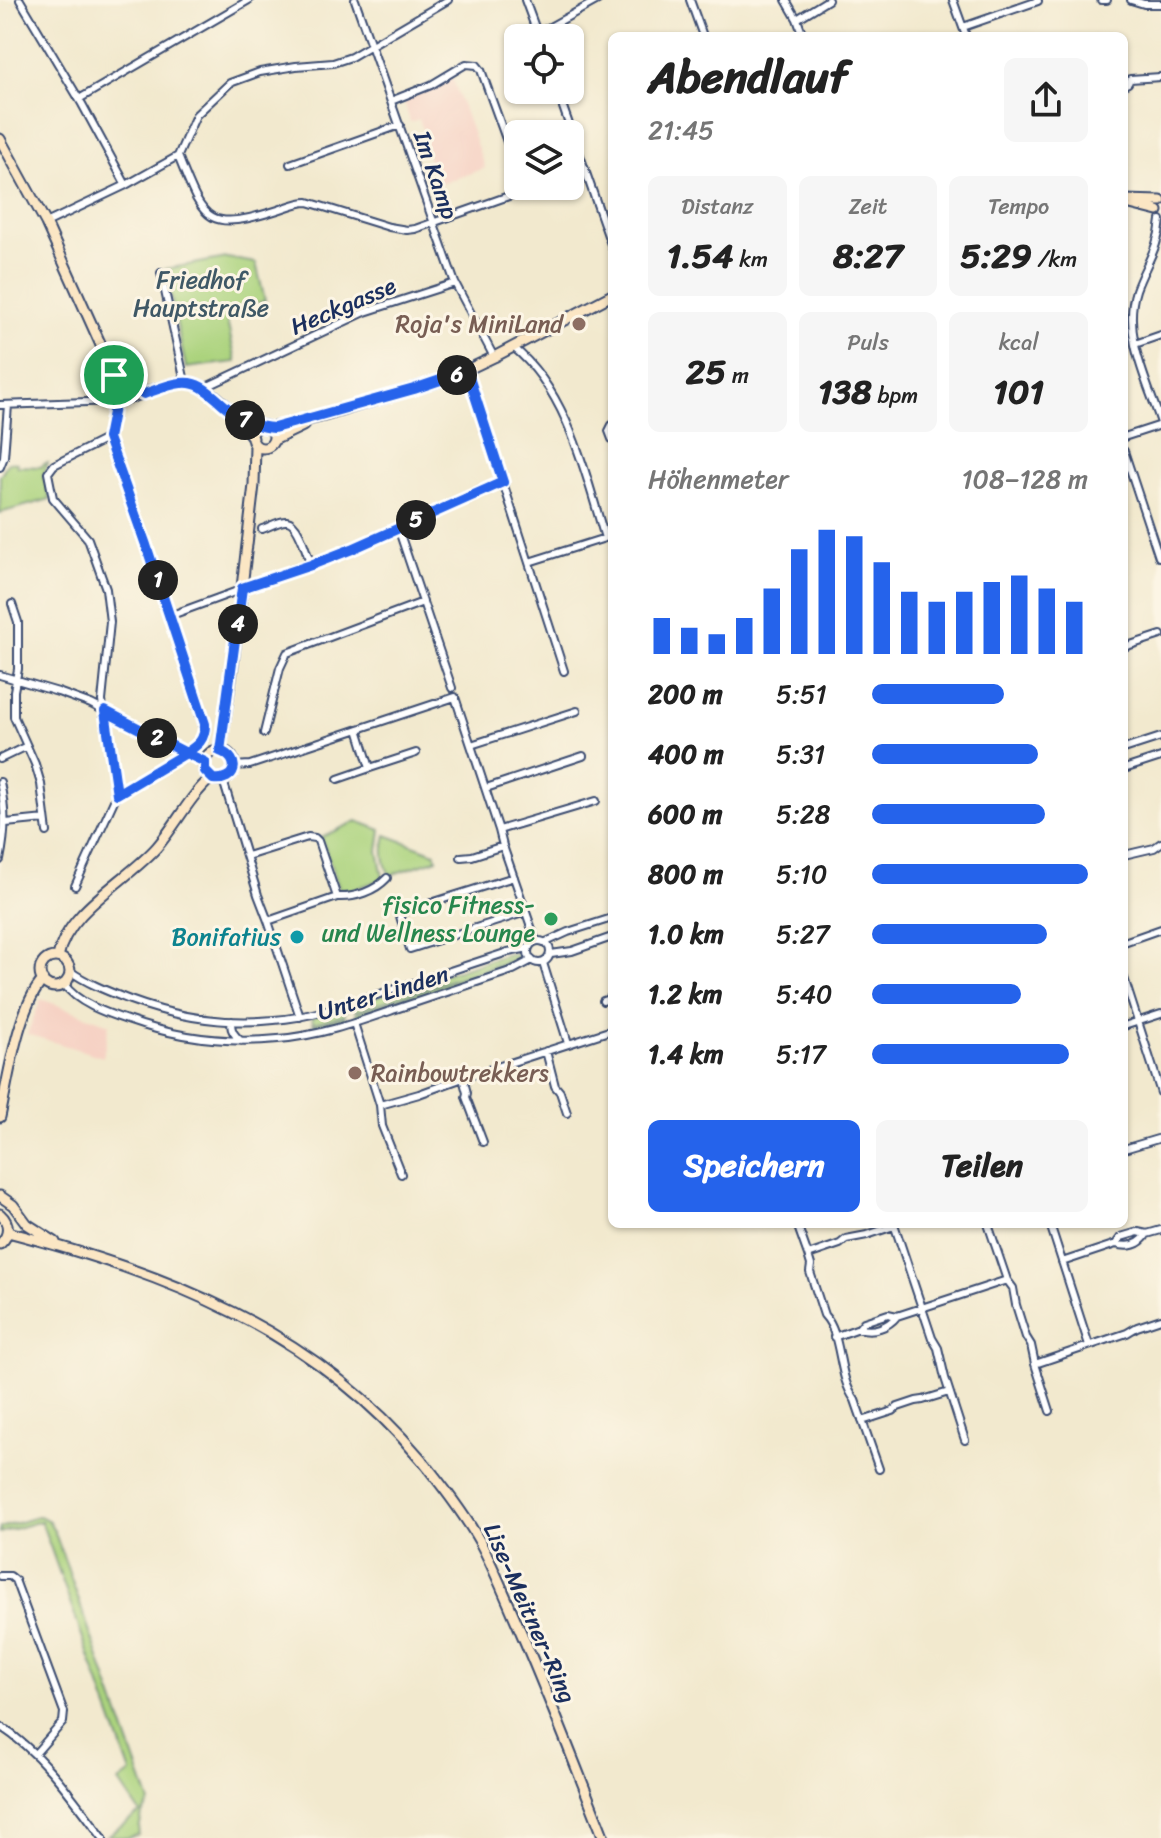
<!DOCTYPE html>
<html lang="de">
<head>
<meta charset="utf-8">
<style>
	body { margin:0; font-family:Sriracha,sans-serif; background:#f6f6f6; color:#222; height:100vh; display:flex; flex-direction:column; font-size:30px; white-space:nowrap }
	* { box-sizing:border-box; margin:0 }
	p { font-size:26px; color:#767676 }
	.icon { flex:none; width:44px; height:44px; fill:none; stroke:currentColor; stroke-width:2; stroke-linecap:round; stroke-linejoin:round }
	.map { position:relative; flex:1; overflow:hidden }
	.sheet { position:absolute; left:608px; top:32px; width:520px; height:1196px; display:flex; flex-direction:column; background:#fff; border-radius:12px; box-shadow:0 2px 6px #0004 }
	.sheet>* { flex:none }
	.buttons { position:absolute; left:504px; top:24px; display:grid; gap:16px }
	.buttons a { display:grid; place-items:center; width:80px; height:80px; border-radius:12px; background:#fff; box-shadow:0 2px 6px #0004; font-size:40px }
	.pin { position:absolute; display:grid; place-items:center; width:68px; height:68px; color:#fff; margin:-34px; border:4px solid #fff; border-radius:50%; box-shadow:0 2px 8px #0007 }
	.km { position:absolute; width:40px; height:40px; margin:-20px; border-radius:50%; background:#222; color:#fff; font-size:22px; line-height:40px; text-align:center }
	.round { display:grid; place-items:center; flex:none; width:84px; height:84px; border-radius:12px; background:#f6f6f6 }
	.head { display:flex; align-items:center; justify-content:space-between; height:136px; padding:0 40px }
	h1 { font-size:44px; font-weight:700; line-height:60px }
	.metrics { display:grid; grid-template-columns:repeat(3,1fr); gap:12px; height:136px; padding:8px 40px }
	.metrics div { display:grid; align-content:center; border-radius:12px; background:#f6f6f6; text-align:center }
	.metrics b { font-size:34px; font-weight:700 }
	.metrics small { font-size:22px; font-weight:400 }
	.metrics p { font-size:22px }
	.chart { height:224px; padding:16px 40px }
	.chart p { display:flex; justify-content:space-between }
	.chart svg { width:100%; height:144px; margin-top:8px; stroke:#2563eb; stroke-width:6 }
	.primary-button { display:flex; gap:16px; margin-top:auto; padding:16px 40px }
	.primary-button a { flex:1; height:92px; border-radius:12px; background:#2563eb; color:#fff; font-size:32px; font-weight:700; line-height:92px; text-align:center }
	.primary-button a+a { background:#f6f6f6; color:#222 }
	ul { padding:0 40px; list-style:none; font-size:26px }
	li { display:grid; grid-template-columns:128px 96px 1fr; align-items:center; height:60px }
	li i { height:20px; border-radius:10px; background:#2563eb }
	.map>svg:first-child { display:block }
	.built { fill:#f6d2c4 }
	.green { fill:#abd37d; stroke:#63816e; stroke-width:2 }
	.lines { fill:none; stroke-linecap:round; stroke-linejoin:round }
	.street-casing { stroke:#3b4b6f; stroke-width:10 }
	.secondary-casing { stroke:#3b4b6f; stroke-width:13 }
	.street { stroke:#fff; stroke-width:6 }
	.secondary { stroke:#fbe6c4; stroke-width:9 }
	.route-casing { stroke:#fff; stroke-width:16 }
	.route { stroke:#2563eb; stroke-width:10 }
	.education-dot { fill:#8d6e63; stroke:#fcf5e5; stroke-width:3 }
	.leisure-dot { fill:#2e9e5b; stroke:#fcf5e5; stroke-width:3 }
	.culture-dot { fill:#0f9aa8; stroke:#fcf5e5; stroke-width:3 }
	.labels { text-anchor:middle; stroke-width:6; stroke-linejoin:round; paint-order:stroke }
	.street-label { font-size:24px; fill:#1b2f5e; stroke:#fcf5e5 }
	.park-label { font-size:24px; fill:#3f5866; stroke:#fcf5e5 }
	.education-label { font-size:24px; fill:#785e54; stroke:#fcf5e5; text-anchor:end }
	.leisure-label { font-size:24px; fill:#27864d; stroke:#fcf5e5; text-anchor:end }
	.culture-label { font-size:24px; fill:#0d838f; stroke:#fcf5e5; text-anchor:end }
</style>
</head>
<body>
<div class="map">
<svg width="1161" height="1838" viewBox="0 0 1161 1838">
	<rect width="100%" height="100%" fill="#fcf5e5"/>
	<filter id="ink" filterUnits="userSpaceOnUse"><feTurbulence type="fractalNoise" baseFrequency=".0125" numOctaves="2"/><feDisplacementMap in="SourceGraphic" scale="16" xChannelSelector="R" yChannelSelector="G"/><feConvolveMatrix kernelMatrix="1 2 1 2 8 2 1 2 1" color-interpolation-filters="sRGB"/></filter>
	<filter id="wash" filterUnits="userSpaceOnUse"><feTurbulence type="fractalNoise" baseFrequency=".006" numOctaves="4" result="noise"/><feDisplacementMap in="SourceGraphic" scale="32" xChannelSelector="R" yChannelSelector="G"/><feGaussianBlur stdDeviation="1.8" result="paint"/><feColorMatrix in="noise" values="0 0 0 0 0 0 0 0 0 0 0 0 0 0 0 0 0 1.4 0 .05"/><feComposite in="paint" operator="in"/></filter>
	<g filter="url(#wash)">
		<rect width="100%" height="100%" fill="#f2e9ce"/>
		<path class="built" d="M 452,77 L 485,168 L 435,186 L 426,166 L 430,164 L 427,153 L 422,154 L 418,144 L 427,141 L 419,119 L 410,122 L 404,101 Z
			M 41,999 L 109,1024 L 103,1057 L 27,1034 Z"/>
		<path class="green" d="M 227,258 L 256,263 L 265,301 L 225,312 L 236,362 L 186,368 L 165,269 Z
			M 8,462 L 17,463 L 17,466 L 41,467 L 44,464 L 48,463 L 43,476 L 50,499 L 0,513 L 0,476 Z
			M 357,821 L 381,830 L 378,851 L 383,877 L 380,880 L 343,893 L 340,891 L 321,837 Z
			M 386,835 L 435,853 L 437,859 L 390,875 C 383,862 382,849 386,835 Z
			M 516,953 L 517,958 L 355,1011 L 354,1008 L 344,1011 L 345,1015 L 313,1023 L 312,1017 L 505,955 Z
			M 517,960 L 519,964 L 509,969 L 337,1025 L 315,1031 L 314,1025 L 345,1017 L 347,1020 L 356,1017 L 356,1013 L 471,975 L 472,977 L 482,974 L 482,972 Z
			M 40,1516 L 49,1521 L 55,1533 L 150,1803 L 142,1814 L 138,1835 L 126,1838 L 108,1835 L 140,1813 L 119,1782 L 131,1773 L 41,1521 L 0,1533 L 0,1528 Z"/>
	</g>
	<g filter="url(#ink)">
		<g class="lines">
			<defs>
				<path id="street" d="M 20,0 L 82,104 L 126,185
					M 355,0 L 455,283 L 494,357
					M 525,0 L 539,38
					M 690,0 L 703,36
					M 786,0 L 797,19 L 803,36
					M 953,0 L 966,36
					M 1101,0 L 1107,0
					M 1131,0 L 1144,4 L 1161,4
					M 797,19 L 828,0
					M 963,27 L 1038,1
					M 537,34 L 598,0
					M 1124,85 L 1128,83 L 1130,79 L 1161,77
					M 557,90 L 612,247
					M 79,99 L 249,0
					M 391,101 L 431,85 L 466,64 L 477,65 L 481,70 L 518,172
					M 178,156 C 204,220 205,233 278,210 C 288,207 297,202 308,202 L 389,227 L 407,230 L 415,229 L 537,186
					M 290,164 L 400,125
					M 570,174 L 585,169
					M 1161,220 C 1159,248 1145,265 1136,290 C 1122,334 1147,381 1161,423
					M 46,223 L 126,185 L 178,156 L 196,115 L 230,83 L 260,72 L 296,66 L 333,63 L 351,57 L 448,0
					M 161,273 L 185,382
					M 1135,344 L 1161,335
					M 513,347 C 568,392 585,473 605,538 L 529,562
					M 467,371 L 564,671
					M 204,388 L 365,312 L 455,283
					M 0,405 L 116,401
					M 612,425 L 609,431 L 612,439
					M 1124,437 L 1161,425
					M 108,438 L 54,465 L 48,473 L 53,498 L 88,539 L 106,589 L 110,622 L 102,701 L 117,794
					M 1124,451 L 1159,557
					M 0,467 L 4,457 L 8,405
					M 398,528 L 452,688
					M 262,529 C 269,527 280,520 287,521 C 299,522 307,555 311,565
					M 12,604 L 18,622 L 18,669 L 14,691 L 14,717 L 35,764 L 41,784 L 47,832
					M 169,616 L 352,549 L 503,482
					M 1124,647 L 1161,635
					M 0,675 L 58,692 L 91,704 L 205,762
					M 358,729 L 370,768 L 416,753
					M 264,733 L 280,668 L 287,653 L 423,602
					M 471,745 L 577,711
					M 1124,749 L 1161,737
					M 0,759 L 27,746
					M 234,766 L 250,765 L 455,697 L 499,830 L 503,846 L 536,941
					M 1124,769 L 1161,757
					M 338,779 L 370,768
					M 223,780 L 258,895 L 268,921 L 300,1017
					M 0,782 C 6,811 6,830 0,860
					M 486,788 L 583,756
					M 6,823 L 45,819
					M 499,830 L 596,801
					M 1124,855 L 1154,848 L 1161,843
					M 247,856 L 308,837 L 315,838 L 318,841 L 337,897
					M 461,857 L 472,856 L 503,846
					M 514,877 L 399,913 L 410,949 L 526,912
					M 75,886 L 117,794 L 197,745 L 202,740 L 205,730 L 146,545 L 108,438 L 115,402
					M 268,921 L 337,897 C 355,898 375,891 387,878
					M528 952a11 11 0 1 1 22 0a11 11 0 1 1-22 0Z
					M 546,942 L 568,932 L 612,918
					M 1124,942 L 1161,929
					M 551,954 L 572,951 L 612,937
					M 543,963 L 568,1043
					M 70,971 C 88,984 110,992 130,1000 C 176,1017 226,1025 274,1020 C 313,1017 349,1004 386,992 C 427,979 467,965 508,952 L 529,948
					M 1124,978 L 1161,1093
					M 64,984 C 77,1003 106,1013 127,1020 C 175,1037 227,1044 278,1039 C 319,1036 358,1022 396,1009 C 435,996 474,983 513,970 L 532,960
					M 603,1001 L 612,998
					M 232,1021 C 229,1029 235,1036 241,1041
					M 354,1023 L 380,1105 L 382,1126 L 401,1174
					M 1124,1026 L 1161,1014
					M 546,1051 L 555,1086 L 560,1092 L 567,1113
					M 463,1078 L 467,1093 L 466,1097 L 483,1142
					M 380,1105 L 419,1094 L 463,1078 L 612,1030
					M 1124,1149 L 1161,1138
					M 797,1224 L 808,1255
					M 894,1224 L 932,1338 L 938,1348 L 945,1378 L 965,1440
					M 988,1224 L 1007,1280 L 1013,1288 L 1016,1305 L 1026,1337 L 1031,1345 L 1035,1364 L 1050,1411
					M 1050,1224 L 1089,1345
					M 1116,1244 C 1129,1248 1140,1245 1147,1234
					M 1062,1262 L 1116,1244 L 1121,1237 L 1138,1232 L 1147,1234 L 1161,1230
					M 859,1328 C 873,1333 888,1327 897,1316
					M 834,1337 L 859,1328 L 864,1322 L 888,1314 L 897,1316 L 1007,1280
					M 1035,1364 L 1127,1333 L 1137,1327 L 1161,1319
					M 862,1421 L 893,1411 L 898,1407 L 916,1401 L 923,1400 L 949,1392
					M 879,1469 L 855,1400 C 837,1376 843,1335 824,1315 L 810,1272 L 811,1265 L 808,1255 L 840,1244 L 846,1239 L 867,1235 L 894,1226
					M 0,1576 L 10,1576 L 15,1580 L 64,1712 L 63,1722 L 35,1754
					M 0,1726 C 43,1754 72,1797 103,1838"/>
				<path id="secondary" d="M 0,139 L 46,223 L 109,363 L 123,400 C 141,395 160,386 179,383 C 209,378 237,418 253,438
					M 1124,200 L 1161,201
					M 1130,204 L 1158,211
					M 114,375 L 144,394
					M252 437a11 11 0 1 1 22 0a11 11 0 1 1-22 0Z
					M 267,428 L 284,426 L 324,416 L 452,377 L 494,357 L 612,295
					M 274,440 L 303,426
					M204 765a15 15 0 1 1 30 0a15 15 0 1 1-30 0Z
					M 220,751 L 232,672 L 254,485 L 255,445
					M40 972a15 15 0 1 1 30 0a15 15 0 1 1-30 0Z
					M 58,957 C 67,910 127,881 157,847 C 176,825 189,797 211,778
					M 0,1117 C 8,1079 18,1007 43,980
					M 0,1196 L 13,1205 L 27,1224 L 55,1242
					M 0,1214 C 10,1223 10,1235 0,1244
					M 8,1232 C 167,1274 312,1329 420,1458 C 442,1485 463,1512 480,1542 C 495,1570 507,1601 520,1630 C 550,1699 577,1769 604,1838"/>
			</defs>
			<use href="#street" class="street-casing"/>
			<use href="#secondary" class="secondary-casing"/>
			<use href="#street" class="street"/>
			<use href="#secondary" class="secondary"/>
		</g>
	</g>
	<g class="lines" filter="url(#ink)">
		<defs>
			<path id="route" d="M 114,375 L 123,400 L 115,402 L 108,438 L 146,545 L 205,724 C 205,740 198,745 186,753 L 105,711 L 117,794 L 186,753 L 205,762 L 205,771 L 213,779 C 236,782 242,759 220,751 L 242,588 L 311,565 L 352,549 L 503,482 L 467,371 L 414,389 L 274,428 C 256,427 243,420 229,409 C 214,398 202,380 181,383 C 169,384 156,390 144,394 L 114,375"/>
		</defs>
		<use href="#route" class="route-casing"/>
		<use href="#route" class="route"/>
	</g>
	<g class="education-dot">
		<circle cx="579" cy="324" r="8"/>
		<circle cx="355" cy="1073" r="8"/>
	</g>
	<circle class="leisure-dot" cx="551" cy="919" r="8"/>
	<circle class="culture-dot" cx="297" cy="937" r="8"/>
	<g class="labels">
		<g class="street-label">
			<text transform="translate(436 175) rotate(71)" y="8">Im Kamp</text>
			<text transform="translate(343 306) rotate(-23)" y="8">Heckgasse</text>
			<text transform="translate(383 993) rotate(-17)" y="8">Unter Linden</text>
			<text transform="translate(530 1613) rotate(66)" y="8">Lise-Meitner-Ring</text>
		</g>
		<g class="park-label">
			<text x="201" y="288">Friedhof<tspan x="201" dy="28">Hauptstraße</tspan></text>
		</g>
		<g class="education-label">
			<text x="563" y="332">Roja's MiniLand</text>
			<text x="371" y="1081" text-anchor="start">Rainbowtrekkers</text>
		</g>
		<g class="leisure-label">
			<text x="535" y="913">fisico Fitness-<tspan x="535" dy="28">und Wellness Lounge</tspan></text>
		</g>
		<g class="culture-label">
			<text x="281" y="945">Bonifatius</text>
		</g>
	</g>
</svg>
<div class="buttons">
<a><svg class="icon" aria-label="locate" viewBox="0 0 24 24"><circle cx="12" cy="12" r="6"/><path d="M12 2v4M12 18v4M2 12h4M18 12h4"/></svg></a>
<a><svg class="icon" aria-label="layers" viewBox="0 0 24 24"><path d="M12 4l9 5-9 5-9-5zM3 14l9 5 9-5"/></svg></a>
</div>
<div class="pin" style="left:114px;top:375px;background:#1e9e55"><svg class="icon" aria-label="arrive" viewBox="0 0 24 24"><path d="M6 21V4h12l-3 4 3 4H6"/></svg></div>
<b class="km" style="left:158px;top:580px">1</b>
<b class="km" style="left:157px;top:738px">2</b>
<b class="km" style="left:238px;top:624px">4</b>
<b class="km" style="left:416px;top:520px">5</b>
<b class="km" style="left:457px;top:375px">6</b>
<b class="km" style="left:245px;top:420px">7</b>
<section class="sheet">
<div class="head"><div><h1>Abendlauf</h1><p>21:45</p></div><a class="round"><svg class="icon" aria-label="share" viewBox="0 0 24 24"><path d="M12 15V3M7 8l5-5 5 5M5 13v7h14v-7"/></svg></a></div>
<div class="metrics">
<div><p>Distanz</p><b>1.54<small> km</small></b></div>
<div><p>Zeit</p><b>8:27</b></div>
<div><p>Tempo</p><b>5:29<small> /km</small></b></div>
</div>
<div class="metrics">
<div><b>25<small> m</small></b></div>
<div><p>Puls</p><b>138<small> bpm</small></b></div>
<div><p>kcal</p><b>101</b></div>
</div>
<div class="chart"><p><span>Höhenmeter</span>108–128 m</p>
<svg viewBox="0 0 160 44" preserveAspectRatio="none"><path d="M5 44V33M15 44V36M25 44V38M35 44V33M45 44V24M55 44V12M65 44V6M75 44V8M85 44V16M95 44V25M105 44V28M115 44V25M125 44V22M135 44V20M145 44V24M155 44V28"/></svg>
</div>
<ul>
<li><b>200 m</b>5:51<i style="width:61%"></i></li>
<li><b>400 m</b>5:31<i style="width:77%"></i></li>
<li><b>600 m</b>5:28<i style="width:80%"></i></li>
<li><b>800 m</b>5:10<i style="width:100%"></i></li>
<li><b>1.0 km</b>5:27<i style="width:81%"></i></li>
<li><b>1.2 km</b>5:40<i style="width:69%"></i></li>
<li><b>1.4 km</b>5:17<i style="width:91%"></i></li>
</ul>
<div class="primary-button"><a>Speichern</a><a>Teilen</a></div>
</section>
</div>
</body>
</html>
